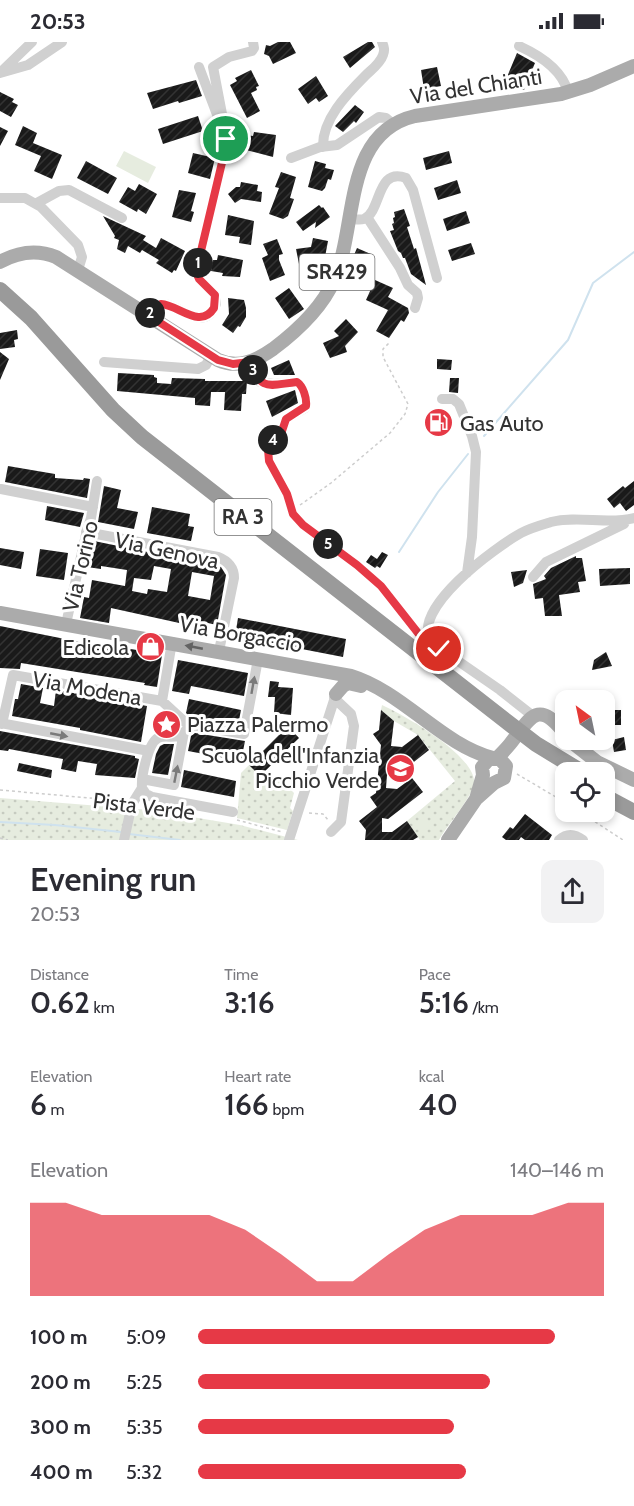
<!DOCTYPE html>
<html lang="en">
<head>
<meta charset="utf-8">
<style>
	body { margin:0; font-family:Cabin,sans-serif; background:#f2f2f3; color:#2b2b33; height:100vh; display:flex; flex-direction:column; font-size:22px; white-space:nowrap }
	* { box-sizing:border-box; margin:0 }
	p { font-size:20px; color:#7c7c81 }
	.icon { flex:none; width:33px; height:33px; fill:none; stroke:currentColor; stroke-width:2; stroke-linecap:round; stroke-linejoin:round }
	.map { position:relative; height:798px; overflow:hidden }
	.sheet { display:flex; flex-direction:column; background:#fff; flex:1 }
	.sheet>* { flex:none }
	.needle { width:39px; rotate:327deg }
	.fabs { position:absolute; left:555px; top:648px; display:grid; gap:12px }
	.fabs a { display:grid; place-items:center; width:60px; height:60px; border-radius:12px; background:#fff; box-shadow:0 3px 9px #0003; font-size:30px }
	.pin { position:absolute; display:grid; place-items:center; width:51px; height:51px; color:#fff; margin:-26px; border:3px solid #fff; border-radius:50%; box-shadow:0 2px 6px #0007 }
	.km { position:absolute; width:30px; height:30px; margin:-15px; border-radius:50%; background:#222; color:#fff; font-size:16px; line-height:30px; text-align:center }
	.round { display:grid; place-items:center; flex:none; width:63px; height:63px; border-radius:12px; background:#f2f2f3 }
	.summary { display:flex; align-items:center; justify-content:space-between; height:102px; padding:0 30px }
	h1 { font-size:33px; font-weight:600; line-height:45px }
	.figures { display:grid; grid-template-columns:repeat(3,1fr); gap:9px; height:102px; padding:6px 30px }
	.figures div { display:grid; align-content:center }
	.figures b { font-size:30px; font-weight:600 }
	.figures small { font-size:16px; font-weight:400 }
	.figures p { font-size:16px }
	.chart { height:168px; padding:12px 30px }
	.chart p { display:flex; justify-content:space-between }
	.chart svg { width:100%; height:108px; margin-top:6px; fill:#e63946; opacity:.7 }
	ul { padding:0 30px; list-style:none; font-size:20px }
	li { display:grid; grid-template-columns:96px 72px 1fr; align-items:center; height:45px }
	li i { height:15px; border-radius:8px; background:#e63946 }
	.status { display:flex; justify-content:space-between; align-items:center; height:42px; padding:0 30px; background:#fff; direction:ltr }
	.status svg { height:16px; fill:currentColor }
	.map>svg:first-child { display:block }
	.green { fill:url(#green-dots) }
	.pitch { fill:#e6ecdf }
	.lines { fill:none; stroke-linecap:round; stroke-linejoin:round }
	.stream { stroke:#cfe2ee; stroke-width:2 }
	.building { fill:url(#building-hatch); fill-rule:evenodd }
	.path { stroke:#cdcdcd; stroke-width:1.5; stroke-dasharray:3 3; stroke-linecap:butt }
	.minor { stroke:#d0d0d0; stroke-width:10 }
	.major { stroke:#ababab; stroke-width:14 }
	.highway { stroke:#9a9a9a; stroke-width:16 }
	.oneway { fill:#636363 }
	.oneway2 { fill:#7a7a7a }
	.route-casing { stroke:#fff; stroke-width:12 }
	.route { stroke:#e63946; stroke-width:8 }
	.labels { text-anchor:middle; stroke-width:6; stroke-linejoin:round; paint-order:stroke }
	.shield { fill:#fff; stroke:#707070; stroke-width:1.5 }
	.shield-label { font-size:21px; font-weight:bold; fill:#333 }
	.street-label { font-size:22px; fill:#333; stroke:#fff }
	.poi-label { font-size:22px; fill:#333; stroke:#fff; text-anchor:start }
</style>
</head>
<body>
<div class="status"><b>20:53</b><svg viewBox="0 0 49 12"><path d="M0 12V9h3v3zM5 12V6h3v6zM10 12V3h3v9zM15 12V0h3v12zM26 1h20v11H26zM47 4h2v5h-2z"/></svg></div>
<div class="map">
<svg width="634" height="798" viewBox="0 0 634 798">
	<defs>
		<pattern id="green-dots" width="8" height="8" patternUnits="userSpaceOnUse" patternTransform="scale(1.5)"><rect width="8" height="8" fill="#e6ecdf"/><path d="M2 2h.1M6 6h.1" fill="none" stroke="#c6cbc0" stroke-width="1.8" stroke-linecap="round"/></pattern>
		<pattern id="building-hatch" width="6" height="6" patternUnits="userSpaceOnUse" patternTransform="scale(1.5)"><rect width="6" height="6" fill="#1a1a1a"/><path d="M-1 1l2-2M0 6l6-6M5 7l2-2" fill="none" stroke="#333"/></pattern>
	</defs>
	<rect width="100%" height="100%" fill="#fff"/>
	<path class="green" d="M 382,663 C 404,673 478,715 474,742 C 471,757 447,783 439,798 L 420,798 L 407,779 L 455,739 L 418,693 L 394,679 L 381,668 Z
		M 249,723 L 269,744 L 278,735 L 294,751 L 290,766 L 293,769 L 287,788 L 237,776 L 241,731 Z
		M 0,756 L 150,768 L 240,783 L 298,798 L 0,798 Z"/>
	<path class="pitch" d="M 124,109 L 156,125 L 148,141 L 116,124 Z
		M 423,775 L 430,784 L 421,791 L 414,782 Z"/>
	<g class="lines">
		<path class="stream" d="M 484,394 L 568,298 L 593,241 L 634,210
			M 399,510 L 438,450 L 468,412
			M 0,780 L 55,783 L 121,790
			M 129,792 L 180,798"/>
	</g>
	<path class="building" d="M 278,0 L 290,0 L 296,11 L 273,22 L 269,14 L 264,12 L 266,3 L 270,4 Z
		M 368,0 L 372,0 L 375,5 L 350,26 L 343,15 Z
		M 517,11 L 535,21 L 524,48 L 504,42 Z
		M 437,25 L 441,44 L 424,47 L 421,28 Z
		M 251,28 L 259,44 L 256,45 L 257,48 L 251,51 L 260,69 L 247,76 L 230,43 L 237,39 L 235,36 Z
		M 316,34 L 328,54 L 319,60 L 316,56 L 308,62 L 298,47 Z
		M 196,38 L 202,54 L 179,61 L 178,59 L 153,67 L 147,51 Z
		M 0,50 L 14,57 L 12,60 L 18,63 L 11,75 L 0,69 Z
		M 355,63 L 364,70 L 356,81 L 354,79 L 343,90 L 335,84 Z
		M 198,74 L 203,89 L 163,102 L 158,87 Z
		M 23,84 L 37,91 L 33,101 L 62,113 L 52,137 L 34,129 L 41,114 L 15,103 Z
		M 0,85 L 8,89 L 0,104 Z
		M 254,90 L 276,93 L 273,115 L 246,108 L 246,93 L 253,94 Z
		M 449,109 L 452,121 L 426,128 L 423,116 Z
		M 193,111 L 215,116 L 210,137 L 188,131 Z
		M 86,119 L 117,136 L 108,152 L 77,136 Z
		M 315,119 L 326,122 L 325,126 L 334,128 L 331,138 L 328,137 L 325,146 L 322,149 L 308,145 Z
		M 281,130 L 296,135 L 290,156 L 294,157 L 288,174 L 283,177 L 269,172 L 279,146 L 275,145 Z
		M 457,138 L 461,151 L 438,158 L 434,146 Z
		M 241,140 L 258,143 L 257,149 L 262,150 L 261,160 L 241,157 L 235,161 L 228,152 L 236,145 L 240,145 Z
		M 139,142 L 157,152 L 146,172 L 138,167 L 137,170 L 119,160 L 128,145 L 135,149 Z
		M 179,148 L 196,151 L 191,169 L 194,170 L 191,180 L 172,175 Z
		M 319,163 L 322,166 L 323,165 L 330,175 L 315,186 L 316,180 L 303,189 L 296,180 Z
		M 404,167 L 410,184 L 407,185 L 414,207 L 416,206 L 426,243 L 411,232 L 405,216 L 403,216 L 401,211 L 398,209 L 390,189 L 394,188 L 392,182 L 394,181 L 393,176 L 395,175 L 394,170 Z
		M 466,169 L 470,181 L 447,189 L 443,177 Z
		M 228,173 L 254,179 L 251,203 L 239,201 L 240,195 L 225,193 Z
		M 103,174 L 146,194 L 143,198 L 156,206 L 161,196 L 185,209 L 176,229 L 174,228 L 172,231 L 156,221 L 159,218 L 142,208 L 140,211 L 128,204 L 125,211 L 117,207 L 119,198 L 114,196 L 115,194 Z
		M 313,196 L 328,199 L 325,215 L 322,215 L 321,219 L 299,222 L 296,207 L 311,205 Z
		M 277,197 L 283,212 L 279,213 L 279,218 L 285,233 L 270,239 L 262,216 L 268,213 L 263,202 Z
		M 471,201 L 475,212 L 452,219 L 448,208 Z
		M 357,206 L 373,213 L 369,222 L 372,224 L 367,235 L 351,228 L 355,218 L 356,214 L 354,213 Z
		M 218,213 L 243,218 L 240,235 L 222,234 L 223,231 L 211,229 L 213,218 L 217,218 Z
		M 375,238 L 393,246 L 388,255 L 408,266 L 409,271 L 404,280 L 401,278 L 389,296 L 376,289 L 388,268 L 366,258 Z
		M 289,246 L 304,267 L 289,277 L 275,256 Z
		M 228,256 L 244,258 L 246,266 L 246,275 L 240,285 L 238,284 L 233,291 L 222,283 L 229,272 Z
		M 346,277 L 358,290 L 345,304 L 347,310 L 330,316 L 323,301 L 339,294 L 334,289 Z
		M 17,288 L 18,297 L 14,298 L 15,305 L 0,307 L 0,291 Z
		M 0,310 L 9,317 L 0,338 Z
		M 437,317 L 452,318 L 451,328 L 437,327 Z
		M 289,318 L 295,333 L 274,333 L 271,326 Z
		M 118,331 L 154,333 L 154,335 L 157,336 L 157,341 L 171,342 L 172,336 L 205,337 L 205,339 L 247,339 L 246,352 L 242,352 L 241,369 L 224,368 L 225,350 L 211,350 L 210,364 L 195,363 L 195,356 L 117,349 Z
		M 450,336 L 459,336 L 458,351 L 449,350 Z
		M 295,348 L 298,361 L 272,375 L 266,359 Z
		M 8,424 L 55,432 L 55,436 L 83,438 L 84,436 L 90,437 L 87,456 L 5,440 Z
		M 634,439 L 634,463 L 626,469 L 620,461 L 614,466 L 607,457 L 623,444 L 625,446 Z
		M 104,444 L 121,448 L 117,466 L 138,470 L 134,487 L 98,480 Z
		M 47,464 L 84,471 L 80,485 L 45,478 Z
		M 152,465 L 190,472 L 188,484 L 194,485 L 191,499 L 147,491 Z
		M 94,499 L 221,525 L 226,533 L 217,583 L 203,580 L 202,586 L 111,566 L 109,581 L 80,576 L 84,555 L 89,556 L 92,538 L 125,544 L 127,528 L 101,524 L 101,527 L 87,525 ZM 154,524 L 171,527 L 167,550 L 148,547 L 147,552 L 132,549 L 134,536 L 151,538 ZM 192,530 L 214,534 L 210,558 L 188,554 Z
		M 0,506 L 24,510 L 21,527 L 0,523 Z
		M 40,507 L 68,511 L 64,538 L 36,534 Z
		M 382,510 L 388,513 L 380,526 L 377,524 L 375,526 L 366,520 L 371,513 L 377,517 Z
		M 576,514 L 576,516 L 582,516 L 586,539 L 578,540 L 580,550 L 559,553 L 562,574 L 545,574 L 543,556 L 535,557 L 533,542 L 546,537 L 544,534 L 551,526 Z
		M 630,526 L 630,542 L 600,544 L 599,527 Z
		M 527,528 L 523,541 L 514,545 L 511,530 Z
		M 238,576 L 346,597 L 343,615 L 235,594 Z
		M 0,584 L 105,605 L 106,603 L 143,609 L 144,606 L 155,608 L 154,611 L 162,613 L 157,645 L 144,643 L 145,641 L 21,621 L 20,627 L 0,626 Z
		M 606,610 L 612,624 L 592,628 L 594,618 Z
		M 178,618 L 248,631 L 244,654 L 191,644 L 189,652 L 172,649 Z
		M 270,639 L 279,640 L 278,645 L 293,646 L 291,673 L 274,671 L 275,655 L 268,655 Z
		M 21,642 L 43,646 L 40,661 L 54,664 L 56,648 L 147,664 L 141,700 L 80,688 L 80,686 L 12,674 L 15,657 L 18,657 Z
		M 189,657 L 241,668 L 238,683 L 190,675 L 186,671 Z
		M 381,668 L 394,679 L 391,704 L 402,705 L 418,693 L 429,708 L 405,727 L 423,750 L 388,777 L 382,776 L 382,790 L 392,790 L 407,779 L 418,795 L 413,798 L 365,798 L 366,788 L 359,779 L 377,765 L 370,755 L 376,751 L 381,703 L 373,692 L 379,688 ZM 387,733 L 412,736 L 397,747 L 386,746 Z
		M 604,668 L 621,668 L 621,683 L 604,683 Z
		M 288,684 L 299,696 L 260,734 L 249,723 Z
		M 0,689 L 135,714 L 135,716 L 139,717 L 135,736 L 95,733 L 97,722 L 78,719 L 76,730 L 61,727 L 63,717 L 9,707 L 8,709 L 0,708 Z
		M 195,691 L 245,699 L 241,719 L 188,709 L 191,694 Z
		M 624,695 L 626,708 L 614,710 L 612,698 Z
		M 164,702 L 174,702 L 168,733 L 152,731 L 156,712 L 160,704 Z
		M 19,721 L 52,728 L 51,736 L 17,729 Z
		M 184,728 L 236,739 L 234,755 L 181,745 Z
		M 525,772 L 552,793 L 549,798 L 525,798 L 521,795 L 519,798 L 506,798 L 502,795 L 510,785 L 513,787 Z"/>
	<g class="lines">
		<path class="path" d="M 300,463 L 331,441 L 390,391 L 405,372 L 408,362 L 383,315 L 383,307 L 389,301
			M 300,480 L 357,523 L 381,544 L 418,591
			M 517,732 L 566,761
			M 0,748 L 123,759
			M 580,770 L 623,798
			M 309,771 L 323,772 L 328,778
			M 237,778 L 282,790
			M 0,796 L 8,798"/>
		<path class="minor" d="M 519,4 C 539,13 562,28 568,50
			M 0,31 L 28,23 L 62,0
			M 0,31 L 32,0
			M 222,72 L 213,25 L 229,15 L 252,9 L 254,6 L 253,0
			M 323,105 C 322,78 346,53 365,34 C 371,28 380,22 383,13 C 385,8 384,5 382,0
			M 291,116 L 320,105 L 337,103 L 379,75 L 386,76 L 394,83
			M 0,156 L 25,156 L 41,165 L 78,203 L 82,215 L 78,228
			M 37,161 L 59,149 L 69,148 L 122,176
			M 367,175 L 400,226 L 408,243 L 417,251 L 418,256 L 415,266
			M 349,177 C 354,177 360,178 364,177 C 382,169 376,125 406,136 L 413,148 L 437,236
			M 148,273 C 151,269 155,265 159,263 C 177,257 203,295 216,262 C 216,247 201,244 196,230 L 226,101 L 224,91 L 199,25
			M 104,320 L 198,327 L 206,323 L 211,314
			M 250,320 L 260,340 L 274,342 L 297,340 C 304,345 308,357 305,366 L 286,377 L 282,389 L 272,398 L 268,407 L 269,419 L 287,452 L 293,472
			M 442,357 L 453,357 L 459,362 L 472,394 L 476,410 L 472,495 L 467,531
			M 1,447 L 93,465
			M 86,490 L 218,515 C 228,519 234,525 234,536 L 219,609
			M 533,535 L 546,520 L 624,482 L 626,478
			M 66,582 L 87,488 L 91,476 L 97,439
			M 162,659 L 172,600
			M 533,674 L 500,648 L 432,601 C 408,568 496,505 521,491 C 530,486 541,483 551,480 C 578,473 607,483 634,476
			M 0,681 L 149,709
			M 2,682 L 13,633 L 162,659 L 187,682 L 244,692 L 258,617
			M 142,737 L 174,743 L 184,690
			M 142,746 L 146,752 L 152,755 L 233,770
			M 142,746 C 141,735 148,701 158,696 C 164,693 171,696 178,694 C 184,691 188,686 194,683
			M 331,790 L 341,780 L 354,684 L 351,672 L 334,656
			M 124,798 L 132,762 L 142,746
			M 289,798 L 336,652
			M 559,798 C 567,791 575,792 583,798"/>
		<path class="major" d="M 0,220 C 18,210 36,207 56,215 L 218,318 C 238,327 256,319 273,307 C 297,289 322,266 334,238 C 358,185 342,91 415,74 L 561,52 L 590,43 L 634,24
			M 0,571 L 351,634 C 403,650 442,703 493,716
			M 336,652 L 343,644 L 348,641 L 361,644
			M 569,698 L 597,720 L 634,738
			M 497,716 C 501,712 506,707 510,702 C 530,677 537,655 566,693
			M 448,798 L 476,757 L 494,741 L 504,736 L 506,724 L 500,717 L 489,717 L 482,725 L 483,733 L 476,757"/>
		<path class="highway" d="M 0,248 L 31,276 L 113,368 L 142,395 L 506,679 L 536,702 L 582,730
			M 604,754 L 634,770"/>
	</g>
	<defs><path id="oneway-solid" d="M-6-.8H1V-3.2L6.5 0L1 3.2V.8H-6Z" transform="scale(1.5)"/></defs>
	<use class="oneway" href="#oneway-solid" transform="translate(194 605) rotate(-169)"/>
	<g class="oneway2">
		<use href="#oneway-solid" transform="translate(253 643) rotate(-80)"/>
		<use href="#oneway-solid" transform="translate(59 693) rotate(11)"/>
		<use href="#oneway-solid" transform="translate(176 732) rotate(-79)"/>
	</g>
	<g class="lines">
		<defs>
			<path id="route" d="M 226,97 L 225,108 L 196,230 L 199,237 L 215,253 L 214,266 C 200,288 179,263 161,262 L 148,273 L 218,318 L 233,322 L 250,320 C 262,350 268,343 297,340 C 303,344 307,356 306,364 L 286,377 L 282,389 L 272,398 L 268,407 L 269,419 L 287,452 L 293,472 L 303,483 L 357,523 L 381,544 L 418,591 L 439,607"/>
		</defs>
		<use href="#route" class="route-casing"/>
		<use href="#route" class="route"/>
	</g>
	<defs>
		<symbol id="fuel-disc" viewBox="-11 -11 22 22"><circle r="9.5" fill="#e63946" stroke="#fff"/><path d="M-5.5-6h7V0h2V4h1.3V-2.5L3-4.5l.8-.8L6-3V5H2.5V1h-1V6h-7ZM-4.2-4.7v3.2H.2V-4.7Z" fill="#fff"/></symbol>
		<symbol id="shop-disc" viewBox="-11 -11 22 22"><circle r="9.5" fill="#e63946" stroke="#fff"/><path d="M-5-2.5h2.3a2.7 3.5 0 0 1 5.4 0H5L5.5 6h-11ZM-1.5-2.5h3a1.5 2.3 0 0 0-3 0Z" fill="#fff"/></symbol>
		<symbol id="sight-disc" viewBox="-11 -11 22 22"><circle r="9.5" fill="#e63946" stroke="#fff"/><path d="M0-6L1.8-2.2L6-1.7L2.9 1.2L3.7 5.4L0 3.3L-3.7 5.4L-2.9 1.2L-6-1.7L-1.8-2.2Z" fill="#fff"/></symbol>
		<symbol id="school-disc" viewBox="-11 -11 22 22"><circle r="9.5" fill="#e63946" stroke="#fff"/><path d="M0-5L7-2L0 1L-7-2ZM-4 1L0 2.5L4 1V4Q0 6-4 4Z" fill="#fff"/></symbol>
	</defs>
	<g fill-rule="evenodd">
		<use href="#fuel-disc" x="422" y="364" width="33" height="33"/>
		<use href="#shop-disc" x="134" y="588" width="33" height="33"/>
		<use href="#sight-disc" x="150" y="666" width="33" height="33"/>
		<use href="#school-disc" x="384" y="710" width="33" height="33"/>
	</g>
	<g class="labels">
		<g class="shield">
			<rect x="299.5" y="212" width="75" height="36" rx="4.5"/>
			<rect x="214.5" y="457" width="57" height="36" rx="4.5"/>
		</g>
		<g class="shield-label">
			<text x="337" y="237">SR429</text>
			<text x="243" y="482">RA 3</text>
		</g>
		<g class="street-label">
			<text transform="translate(476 44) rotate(-9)" y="8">Via del Chianti</text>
			<text transform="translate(167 508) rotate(12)" y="8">Via Genova</text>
			<text transform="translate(80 524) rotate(-77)" y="8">Via Torino</text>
			<text transform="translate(241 592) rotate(10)" y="8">Via Borgaccio</text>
			<text transform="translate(87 646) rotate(10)" y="8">Via Modena</text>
			<text transform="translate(144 764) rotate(7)" y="8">Pista Verde</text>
		</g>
		<g class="poi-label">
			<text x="460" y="389">Gas Auto</text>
			<text x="129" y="613" text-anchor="end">Edicola</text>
			<text x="187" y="690">Piazza Palermo</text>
			<text x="379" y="721" text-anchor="end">Scuola dell'Infanzia<tspan x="379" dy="25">Picchio Verde</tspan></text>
		</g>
	</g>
</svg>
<div class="fabs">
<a><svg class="needle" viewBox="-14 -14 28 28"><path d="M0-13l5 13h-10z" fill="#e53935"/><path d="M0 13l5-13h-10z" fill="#7c7c81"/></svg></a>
<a><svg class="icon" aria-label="locate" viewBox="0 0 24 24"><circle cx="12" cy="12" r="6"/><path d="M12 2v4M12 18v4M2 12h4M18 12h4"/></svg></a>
</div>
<div class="pin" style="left:226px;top:97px;background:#1e9e55"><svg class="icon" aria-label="arrive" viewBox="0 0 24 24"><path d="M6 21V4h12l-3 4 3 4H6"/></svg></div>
<div class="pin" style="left:439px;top:607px;background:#d93025"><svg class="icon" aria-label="check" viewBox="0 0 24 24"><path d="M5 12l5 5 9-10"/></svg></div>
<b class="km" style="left:198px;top:221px">1</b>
<b class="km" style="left:150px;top:271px">2</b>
<b class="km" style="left:253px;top:328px">3</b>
<b class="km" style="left:273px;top:398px">4</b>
<b class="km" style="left:328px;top:502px">5</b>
</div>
<section class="sheet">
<div class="summary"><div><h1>Evening run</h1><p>20:53</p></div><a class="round"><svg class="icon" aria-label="share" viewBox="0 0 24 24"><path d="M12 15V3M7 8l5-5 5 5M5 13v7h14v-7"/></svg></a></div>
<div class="figures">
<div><p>Distance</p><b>0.62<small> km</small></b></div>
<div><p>Time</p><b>3:16</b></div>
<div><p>Pace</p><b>5:16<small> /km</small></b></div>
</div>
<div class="figures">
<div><p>Elevation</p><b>6<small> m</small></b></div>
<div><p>Heart rate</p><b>166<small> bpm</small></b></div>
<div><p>kcal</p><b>40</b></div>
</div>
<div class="chart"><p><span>Elevation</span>140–146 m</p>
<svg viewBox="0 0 160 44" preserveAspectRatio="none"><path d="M0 44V6L10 6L20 11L30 11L40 11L50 11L60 17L70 27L80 38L90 38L100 27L110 17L120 11L130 11L140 11L150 6L160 6V44z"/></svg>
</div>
<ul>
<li><b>100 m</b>5:09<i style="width:88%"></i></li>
<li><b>200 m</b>5:25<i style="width:72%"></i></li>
<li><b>300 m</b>5:35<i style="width:63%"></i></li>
<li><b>400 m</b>5:32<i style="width:66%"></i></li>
</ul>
</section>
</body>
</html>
